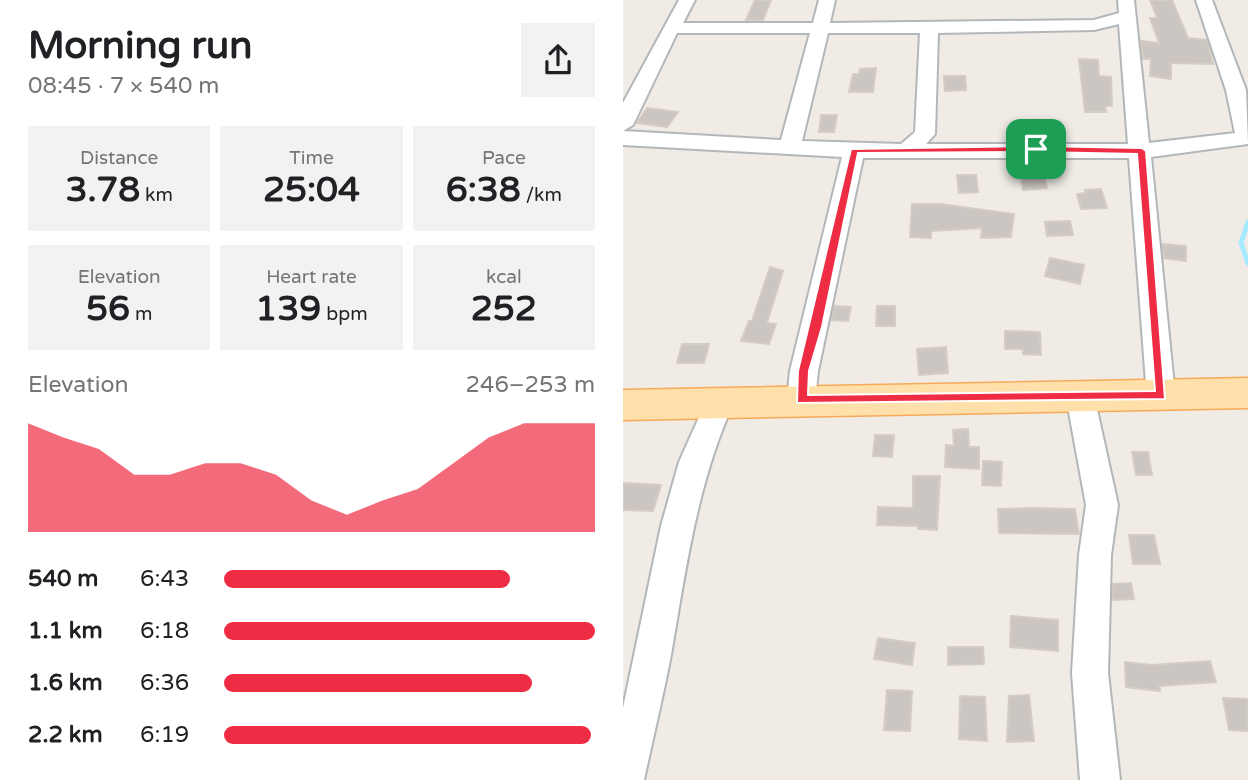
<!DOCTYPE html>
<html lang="en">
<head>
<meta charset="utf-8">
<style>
	body { margin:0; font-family:"Varela Round",sans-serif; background:#f2f2f2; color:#202124; height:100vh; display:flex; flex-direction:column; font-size:26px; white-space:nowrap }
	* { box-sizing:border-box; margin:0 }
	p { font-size:23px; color:#757577 }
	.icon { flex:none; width:38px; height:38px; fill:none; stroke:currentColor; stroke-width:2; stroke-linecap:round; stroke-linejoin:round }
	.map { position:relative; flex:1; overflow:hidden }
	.details { display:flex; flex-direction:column; background:#fff; width:623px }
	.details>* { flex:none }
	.pin { position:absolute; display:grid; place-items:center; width:60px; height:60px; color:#fff; margin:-30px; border-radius:14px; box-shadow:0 4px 10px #0006 }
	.round { display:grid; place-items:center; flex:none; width:74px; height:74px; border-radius:0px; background:#f2f2f2 }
	.summary { display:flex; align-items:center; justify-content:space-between; height:119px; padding:0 28px }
	h1 { font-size:38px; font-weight:800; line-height:52px }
	.figures { display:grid; grid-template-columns:repeat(3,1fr); gap:10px; height:119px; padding:7px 28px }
	.figures div { display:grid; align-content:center; border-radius:0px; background:#f2f2f2; text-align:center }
	.figures b { font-size:35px; font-weight:800 }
	.figures small { font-size:19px; font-weight:400 }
	.figures p { font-size:19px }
	.chart { height:196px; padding:14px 28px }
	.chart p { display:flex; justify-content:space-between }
	.chart svg { width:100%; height:126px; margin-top:7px; fill:#ee2d44; opacity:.7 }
	ul { padding:0 28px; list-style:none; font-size:23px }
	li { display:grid; grid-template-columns:112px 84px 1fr; align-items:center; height:52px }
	li i { height:18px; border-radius:9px; background:#ee2d44 }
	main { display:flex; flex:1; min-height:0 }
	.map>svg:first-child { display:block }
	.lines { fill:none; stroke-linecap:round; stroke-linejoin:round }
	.stream { stroke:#a6eaff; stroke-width:5 }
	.building { fill:#cbc6c1; stroke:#d5ccc3; stroke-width:2 }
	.minor-casing { stroke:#b3b7ba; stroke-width:4 }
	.major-casing { stroke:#f6aa58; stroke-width:3 }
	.minor { fill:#fff; fill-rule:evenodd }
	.major { fill:#ffe0ab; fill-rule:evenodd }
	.route { fill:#ee2d44; stroke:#fff; stroke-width:2; fill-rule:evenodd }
</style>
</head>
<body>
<main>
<section class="details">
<div class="summary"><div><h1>Morning run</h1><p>08:45 · 7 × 540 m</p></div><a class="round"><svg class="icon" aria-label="share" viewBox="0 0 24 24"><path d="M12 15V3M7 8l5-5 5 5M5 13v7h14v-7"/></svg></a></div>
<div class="figures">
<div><p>Distance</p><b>3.78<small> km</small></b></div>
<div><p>Time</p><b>25:04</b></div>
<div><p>Pace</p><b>6:38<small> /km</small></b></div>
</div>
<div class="figures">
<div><p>Elevation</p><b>56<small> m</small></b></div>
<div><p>Heart rate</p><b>139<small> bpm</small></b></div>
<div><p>kcal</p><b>252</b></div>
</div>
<div class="chart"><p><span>Elevation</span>246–253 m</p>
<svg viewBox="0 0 160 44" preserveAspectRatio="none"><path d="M0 44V6L10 11L20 15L30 24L40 24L50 20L60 20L70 24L80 33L90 38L100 33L110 29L120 20L130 11L140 6L150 6L160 6V44z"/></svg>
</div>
<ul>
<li><b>540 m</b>6:43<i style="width:77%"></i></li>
<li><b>1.1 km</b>6:18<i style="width:100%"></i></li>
<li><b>1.6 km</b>6:36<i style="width:83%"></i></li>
<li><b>2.2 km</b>6:19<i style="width:99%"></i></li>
</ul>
</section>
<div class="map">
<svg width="625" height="780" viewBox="0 0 625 780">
	<rect width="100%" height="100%" fill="#f0ebe5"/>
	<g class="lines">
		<path class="stream" d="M 625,222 L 618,243 L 625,263"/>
	</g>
	<path class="building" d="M 132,0 L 148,0 L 140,20 L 123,20 Z
		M 527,0 L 549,0 L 565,38 L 584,40 L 590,64 L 548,63 L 548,79 L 527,76 L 528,59 L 520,59 L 518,41 L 536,43 L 527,18 L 534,18 Z
		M 456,59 L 475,60 L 476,76 L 488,77 L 489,106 L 482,106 L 483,112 L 462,112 Z
		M 253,68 L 250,92 L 226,92 L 230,74 L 236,74 L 237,69 Z
		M 321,76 L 342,76 L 343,90 L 322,91 Z
		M 24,108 L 55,112 L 44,127 L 14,123 Z
		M 198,115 L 214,115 L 211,132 L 196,132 Z
		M 395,161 L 409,161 L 410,169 L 419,168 L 424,188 L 400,190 Z
		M 334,175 L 353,175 L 355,192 L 336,193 Z
		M 478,189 L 484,208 L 458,209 L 454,194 L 463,193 L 462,190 Z
		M 289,204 L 317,204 L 391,214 L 388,237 L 358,238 L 359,228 L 308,231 L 308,238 L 287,237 Z
		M 447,221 L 450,235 L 424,236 L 422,222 Z
		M 539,244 L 563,246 L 563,261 L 541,258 Z
		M 427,258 L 461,265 L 457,284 L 422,276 Z
		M 147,267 L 160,271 L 144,323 L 153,324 L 146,344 L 118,341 L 126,321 L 129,321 Z
		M 211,306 L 228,307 L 225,321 L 208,320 Z
		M 254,306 L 272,306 L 272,326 L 253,326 Z
		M 382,331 L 417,332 L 418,355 L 400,354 L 400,349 L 382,349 Z
		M 59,344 L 86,344 L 81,363 L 54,363 Z
		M 323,347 L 325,373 L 296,375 L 294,349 Z
		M 345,429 L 346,447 L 356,447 L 356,469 L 322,467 L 323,445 L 331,446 L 330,430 Z
		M 252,435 L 271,435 L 269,457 L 250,456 Z
		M 509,452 L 525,452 L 529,475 L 513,475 Z
		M 360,461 L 379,462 L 378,486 L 359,485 Z
		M 290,476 L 317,476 L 314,530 L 295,529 L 295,526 L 254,525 L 255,507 L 290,508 Z
		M 0,483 L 38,485 L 30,511 L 0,510 Z
		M 409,508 L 452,509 L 456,534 L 376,533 L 375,509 Z
		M 506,535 L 531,535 L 537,564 L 510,564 Z
		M 508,583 L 511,599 L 489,600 L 490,584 Z
		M 388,616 L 435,620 L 435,651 L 387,647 Z
		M 255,638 L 292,643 L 289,665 L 251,659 Z
		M 325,647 L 360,647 L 361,664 L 325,665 Z
		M 587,661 L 593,682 L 536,686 L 537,691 L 503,687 L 502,662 L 529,665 Z
		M 264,690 L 289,691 L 287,731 L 261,730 Z
		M 406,695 L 411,741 L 384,742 L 386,696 Z
		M 337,696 L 362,697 L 364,741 L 336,739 Z
		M 600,698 L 625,699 L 625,731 L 606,730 Z"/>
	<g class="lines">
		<defs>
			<path id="minor" d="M 56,0 L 72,0 L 60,23 L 190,23 L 196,0 L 212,0 L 207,23 L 471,20 L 496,13 L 495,0 L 511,0 L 526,143 L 612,133 L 603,90 L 573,0 L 589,0 L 623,90 L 625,144 L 528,157 L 552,396 L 548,404 L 538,408 L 528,404 L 524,396 L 506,158 L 240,158 L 195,371 L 192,400 L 188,408 L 178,412 L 168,408 L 164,400 L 167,371 L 219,157 L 0,145 L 0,131 L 158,140 L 187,33 L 54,33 L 10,125 L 0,131 L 0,103 ZM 496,24 L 505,144 L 303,144 L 312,134 L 315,33 L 471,30 ZM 205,33 L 297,33 L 292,132 L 278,144 L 179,141 Z
				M 457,384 L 467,388 L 471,396 L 495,505 L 488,555 L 485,673 L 497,780 L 457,780 L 449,673 L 456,555 L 463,505 L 443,396 L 447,388 Z
				M 97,390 L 107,393 L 111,402 C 74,483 63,568 48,655 C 40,697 30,738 21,780 L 0,780 L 0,708 L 38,526 L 56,462 L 87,393 Z"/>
			<path id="major" d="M 625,378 L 625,408 L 0,420 L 0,390 Z"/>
		</defs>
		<use href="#minor" class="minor-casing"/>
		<use href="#major" class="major-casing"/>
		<use href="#minor" class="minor"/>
		<use href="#major" class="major"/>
	</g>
	<path class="route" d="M 413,146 L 519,148 L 523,151 L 542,399 L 174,403 L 175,371 L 228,149 ZM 413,152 L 514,154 L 532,391 L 185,395 L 186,371 L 199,327 L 235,153 Z"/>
</svg>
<div class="pin" style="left:413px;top:149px;background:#1e9e55"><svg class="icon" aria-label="arrive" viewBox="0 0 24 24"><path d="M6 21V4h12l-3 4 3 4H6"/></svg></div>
</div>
</main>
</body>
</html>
